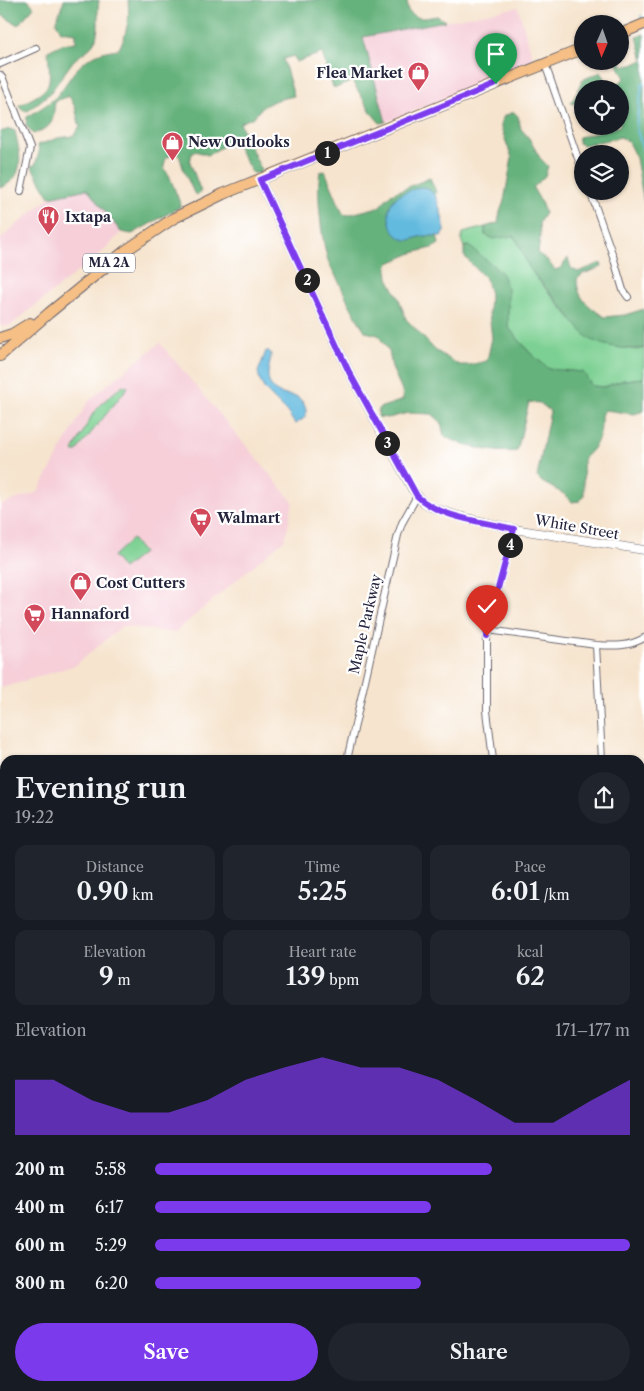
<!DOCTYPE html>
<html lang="en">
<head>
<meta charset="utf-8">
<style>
	body { margin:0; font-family:"Libre Caslon Text",serif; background:#20242c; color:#f1f3f6; height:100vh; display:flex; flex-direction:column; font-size:19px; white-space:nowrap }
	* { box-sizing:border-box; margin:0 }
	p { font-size:16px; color:#9ea1a6 }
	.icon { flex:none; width:28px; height:28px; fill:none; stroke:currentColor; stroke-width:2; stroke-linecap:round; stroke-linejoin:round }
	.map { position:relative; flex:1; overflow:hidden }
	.details { position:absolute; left:0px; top:755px; width:645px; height:636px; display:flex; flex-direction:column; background:#171b24; border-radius:15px 15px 0 0; box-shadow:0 1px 4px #0004 }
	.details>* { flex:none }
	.needle { width:32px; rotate:182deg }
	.controls { position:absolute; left:574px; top:15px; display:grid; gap:10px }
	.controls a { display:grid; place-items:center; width:55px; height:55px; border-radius:50%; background:#171b24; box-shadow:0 1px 4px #0004; font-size:25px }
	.pin { position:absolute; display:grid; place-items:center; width:42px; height:42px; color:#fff; margin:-51px -21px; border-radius:50% 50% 50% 0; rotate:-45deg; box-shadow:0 0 5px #0007 }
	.pin .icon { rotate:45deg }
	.km { position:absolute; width:25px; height:25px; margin:-12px; border-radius:50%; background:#222; color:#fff; font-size:14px; line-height:25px; text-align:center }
	.round { display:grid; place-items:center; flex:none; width:52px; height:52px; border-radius:26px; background:#20242c }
	.head { display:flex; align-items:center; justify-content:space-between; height:85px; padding:0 15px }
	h1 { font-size:28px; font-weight:600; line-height:38px }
	.metrics { display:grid; grid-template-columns:repeat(3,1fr); gap:8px; height:85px; padding:5px 15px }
	.metrics div { display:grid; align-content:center; border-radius:12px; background:#20242c; text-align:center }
	.metrics b { font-size:25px; font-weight:600 }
	.metrics small { font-size:14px; font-weight:400 }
	.metrics p { font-size:14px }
	.chart { height:140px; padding:10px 15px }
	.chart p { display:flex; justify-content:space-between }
	.chart svg { width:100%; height:90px; margin-top:5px; fill:#7c3aed; opacity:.7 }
	.primary-button { display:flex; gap:10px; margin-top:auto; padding:10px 15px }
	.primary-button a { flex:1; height:58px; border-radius:30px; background:#7c3aed; color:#fff; font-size:20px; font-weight:600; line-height:58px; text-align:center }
	.primary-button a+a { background:#20242c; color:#f1f3f6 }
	ul { padding:0 15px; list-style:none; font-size:16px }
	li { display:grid; grid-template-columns:80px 60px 1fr; align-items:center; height:38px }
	li i { height:12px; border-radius:6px; background:#7c3aed }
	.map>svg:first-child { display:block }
	.built { fill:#f6cfd9 }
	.green { fill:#7dd093; stroke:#507967 }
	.forest { fill:#66b27d; stroke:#446a5c }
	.water { fill:#62badf; stroke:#426e8d }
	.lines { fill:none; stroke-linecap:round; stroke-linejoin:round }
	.stream { stroke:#62badf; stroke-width:2 }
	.minor-casing { stroke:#6c666e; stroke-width:8 }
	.tertiary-casing { stroke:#6c666e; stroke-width:9 }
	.primary-casing { stroke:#6c666e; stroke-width:12 }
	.minor { stroke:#fff; stroke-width:6 }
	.tertiary { stroke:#fff; stroke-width:8 }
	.primary { stroke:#f5bf86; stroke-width:10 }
	.route-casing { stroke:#fff; stroke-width:10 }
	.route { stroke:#7c3aed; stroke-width:6 }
	.labels { text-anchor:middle; stroke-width:4.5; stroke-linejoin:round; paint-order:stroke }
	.shield { fill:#fff; stroke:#646476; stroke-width:1 }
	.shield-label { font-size:12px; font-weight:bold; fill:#22223b }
	.poi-label { font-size:14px; font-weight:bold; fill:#22223b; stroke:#fff; text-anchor:start }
	.street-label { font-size:14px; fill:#22223b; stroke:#fff }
</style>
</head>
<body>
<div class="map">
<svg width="644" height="1391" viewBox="0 0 644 1391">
	<rect width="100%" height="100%" fill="#fff"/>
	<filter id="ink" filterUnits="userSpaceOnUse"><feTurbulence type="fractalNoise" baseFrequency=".02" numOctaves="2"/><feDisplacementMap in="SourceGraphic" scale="10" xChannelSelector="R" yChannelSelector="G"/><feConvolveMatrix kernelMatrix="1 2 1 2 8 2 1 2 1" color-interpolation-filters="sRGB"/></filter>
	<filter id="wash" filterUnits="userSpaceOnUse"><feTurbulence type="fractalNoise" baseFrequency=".0096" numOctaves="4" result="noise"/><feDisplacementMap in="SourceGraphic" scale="20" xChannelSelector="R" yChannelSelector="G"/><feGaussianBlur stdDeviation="1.12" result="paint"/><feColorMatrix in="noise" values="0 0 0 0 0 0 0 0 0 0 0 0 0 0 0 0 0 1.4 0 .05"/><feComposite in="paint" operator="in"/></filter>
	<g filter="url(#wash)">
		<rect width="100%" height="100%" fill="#f6e4ce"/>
		<path class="built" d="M 518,7 L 534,62 L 386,122 L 363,37 Z
			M 87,189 L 121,232 L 107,248 L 10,326 L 0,326 L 0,239 L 50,197 Z
			M 160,343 L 293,502 L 285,539 L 174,633 L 122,626 L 76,665 L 2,688 L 0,687 L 0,505 L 38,492 L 87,403 L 103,388 Z"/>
		<path class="green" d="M 485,227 L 485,235 L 513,236 L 520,245 L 528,264 L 535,276 L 579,328 L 592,340 L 612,346 L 637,350 L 644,348 L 644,378 L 624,380 L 604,387 L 592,386 L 549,369 L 530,353 L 508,327 L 507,310 L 469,246 L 464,247 L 461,240 L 463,233 Z
			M 123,385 L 128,387 L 75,453 L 73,451 L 92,415 L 103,402 Z
			M 132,539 L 143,553 L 123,569 L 113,556 Z
			M 0,1196 L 5,1196 L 5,1386 L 274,1386 L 271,1391 L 0,1391 Z"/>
		<path class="forest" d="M 0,0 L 25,0 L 29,1 L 34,7 L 18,25 L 0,14 Z
			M 64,0 L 99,0 L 98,9 L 98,28 L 96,39 L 90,48 L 74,60 L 50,93 L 28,111 L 21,109 L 18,106 C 53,88 51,89 48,51 L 62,44 L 76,42 L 76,33 L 61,31 L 56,22 Z
			M 128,0 L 407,0 L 408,11 C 419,21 423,18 437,16 L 445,21 L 363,37 L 386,122 L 380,123 L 373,115 L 352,81 L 336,88 L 333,87 L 322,53 L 296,62 L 294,56 L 283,59 L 294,96 L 276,100 L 262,107 L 254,117 L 240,123 L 261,170 L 260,173 L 252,173 L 237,146 L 225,145 L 208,155 L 195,151 L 192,153 L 190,162 L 201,192 L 198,195 L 194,193 L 184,171 L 179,155 L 174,154 L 166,158 L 164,165 L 164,169 L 169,175 L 180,203 L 180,207 L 132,234 L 121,232 L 87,189 L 50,197 L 31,166 L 35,165 L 39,153 L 38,145 L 58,138 L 73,136 L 80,127 L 75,107 L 69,96 L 55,101 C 53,121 54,127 33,134 L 26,125 L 27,117 C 36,111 48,105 56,97 C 62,90 67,82 72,75 C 85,58 98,51 119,49 C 127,33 130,18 128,0 Z
			M 644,34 L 644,203 L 636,158 L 628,142 L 621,137 L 583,145 L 578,143 L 579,137 L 620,126 L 620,89 L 582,89 L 582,103 L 575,104 L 571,103 L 577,93 L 582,80 L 601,72 L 610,86 L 617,85 L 625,78 L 616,61 L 620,61 L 623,66 L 632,65 L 643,60 L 637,37 Z
			M 514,112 L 518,116 L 521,129 L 529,138 L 540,158 L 548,166 L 545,176 L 533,188 L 541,202 L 545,213 L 539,223 L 540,236 L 538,254 L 546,259 L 555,270 L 561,268 L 568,258 L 571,268 L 578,272 L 601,263 L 602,267 L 583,274 L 577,279 C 577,299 589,306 604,317 L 625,315 L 644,309 L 644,348 C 633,351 601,346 592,340 C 580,333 572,319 563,308 C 552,294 539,282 529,267 C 523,256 522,247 513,236 L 494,239 L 485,235 L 485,227 L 498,223 L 500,212 L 504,201 L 512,158 L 501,128 L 501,122 L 504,116 Z
			M 10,129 L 15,131 C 20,154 27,177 0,188 L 0,132 Z
			M 325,171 L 343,214 L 347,215 L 379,207 L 391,194 L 430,178 L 436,192 L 435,195 L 430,190 L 421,187 L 413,190 L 394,199 L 389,209 L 391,226 L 398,235 L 412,239 L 423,236 L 437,236 L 439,244 L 432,248 L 412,253 L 389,263 L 387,267 L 388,278 L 399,299 L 406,319 L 435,350 L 459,365 L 469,365 L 487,361 L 492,338 L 489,313 L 490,294 L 486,279 L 464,256 L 464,247 L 469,246 L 501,272 L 508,289 L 508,327 L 530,353 L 549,369 L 583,372 L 592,386 L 604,387 L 624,380 L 644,378 L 644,411 L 634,414 L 605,410 L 601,415 C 602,436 598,445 583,459 L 584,495 L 580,501 L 572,502 L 564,494 L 542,482 L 537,477 L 550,411 L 540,403 L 529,402 L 517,451 C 495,454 463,446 444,436 L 441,422 L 432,414 L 408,413 L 388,418 L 378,417 L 379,408 L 403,400 L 402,390 L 392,368 L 389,351 L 378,335 L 366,332 C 355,317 348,301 340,284 C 337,277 332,271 329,263 C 322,245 316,192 320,172 Z"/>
		<path class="water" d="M 421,187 L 427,188 L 435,195 L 441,212 L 445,230 L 441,236 C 435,236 430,236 425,236 C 418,236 412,241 406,240 C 390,237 384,212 393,201 C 398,193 412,190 421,187 Z
			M 266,351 L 269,351 L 271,354 C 271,364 265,374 270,384 C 276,396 287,394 297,397 C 303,400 309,411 305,417 C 303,420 298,422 295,424 L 287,412 L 265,390 L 260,381 L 258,372 Z"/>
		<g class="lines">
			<path class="stream" d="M 641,16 L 642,18
				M 644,83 L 642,84 L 636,127 L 644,154"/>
		</g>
	</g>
	<g filter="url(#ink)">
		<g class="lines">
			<defs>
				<path id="minor" d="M 0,64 L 36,48
					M 545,64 L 582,170
					M 0,75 L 3,79 L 30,148 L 21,191
					M 590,191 L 613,256 L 623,290 L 628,297
					M 488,630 L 596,645 C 613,646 629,647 644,638
					M 596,645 L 602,760
					M 347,760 L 398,535 L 402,523 L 417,496
					M 493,760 L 487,711 L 487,636 L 490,618 L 514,529"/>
				<path id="tertiary" d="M 260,180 L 349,372 L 412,489 L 423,502 L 431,507 L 458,516 L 514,529 L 644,550"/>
				<path id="primary" d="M 620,34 L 644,24
					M 0,338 L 12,334 L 30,323
					M 0,356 L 49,313 L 125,251 L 174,218 L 223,194 L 582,49"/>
			</defs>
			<use href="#minor" class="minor-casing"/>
			<use href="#tertiary" class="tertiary-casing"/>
			<use href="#primary" class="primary-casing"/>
			<use href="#minor" class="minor"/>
			<use href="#tertiary" class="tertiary"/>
			<use href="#primary" class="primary"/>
		</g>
	</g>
	<g class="lines" filter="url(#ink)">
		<defs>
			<path id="route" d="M 487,636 L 490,618 L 514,529 C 485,522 439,518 417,496 L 349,372 L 260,180 L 496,84"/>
		</defs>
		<use href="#route" class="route-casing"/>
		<use href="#route" class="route"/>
	</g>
	<defs>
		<symbol id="shop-pin" viewBox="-11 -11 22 30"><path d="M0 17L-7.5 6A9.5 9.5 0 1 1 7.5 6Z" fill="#d1495b" stroke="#fff"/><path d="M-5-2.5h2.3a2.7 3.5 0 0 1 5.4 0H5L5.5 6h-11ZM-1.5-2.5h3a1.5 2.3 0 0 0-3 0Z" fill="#fff"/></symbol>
		<symbol id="restaurant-pin" viewBox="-11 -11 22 30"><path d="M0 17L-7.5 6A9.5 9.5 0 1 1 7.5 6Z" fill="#d1495b" stroke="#fff"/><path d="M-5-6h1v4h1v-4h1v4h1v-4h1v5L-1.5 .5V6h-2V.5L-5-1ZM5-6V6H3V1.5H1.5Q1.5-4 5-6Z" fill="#fff"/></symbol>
		<symbol id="supermarket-pin" viewBox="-11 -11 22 30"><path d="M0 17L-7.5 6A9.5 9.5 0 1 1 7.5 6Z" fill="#d1495b" stroke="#fff"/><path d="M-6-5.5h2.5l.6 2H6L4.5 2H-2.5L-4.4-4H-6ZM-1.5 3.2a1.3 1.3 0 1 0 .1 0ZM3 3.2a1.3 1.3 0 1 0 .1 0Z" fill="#fff"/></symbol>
	</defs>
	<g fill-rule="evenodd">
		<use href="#shop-pin" x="406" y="60" width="25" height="34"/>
		<use href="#shop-pin" x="160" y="130" width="25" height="34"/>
		<use href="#restaurant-pin" x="36" y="204" width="25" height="34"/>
		<use href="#supermarket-pin" x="188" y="506" width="25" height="34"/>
		<use href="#shop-pin" x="68" y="570" width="25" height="34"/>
		<use href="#supermarket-pin" x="22" y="602" width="25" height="34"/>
	</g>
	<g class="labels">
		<rect class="shield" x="83" y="253.5" width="52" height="19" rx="4"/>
		<g class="shield-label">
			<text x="109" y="267">MA 2A</text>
		</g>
		<g class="poi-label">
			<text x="403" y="78" text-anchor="end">Flea Market</text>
			<text x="188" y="147">New Outlooks</text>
			<text x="65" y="222">Ixtapa</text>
			<text x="217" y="523">Walmart</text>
			<text x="96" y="588">Cost Cutters</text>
			<text x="51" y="619">Hannaford</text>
		</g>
		<g class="street-label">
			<text transform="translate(577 527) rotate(10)" y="5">White Street</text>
			<text transform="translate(365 624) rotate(-77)" y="5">Maple Parkway</text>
		</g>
	</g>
</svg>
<div class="controls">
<a><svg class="needle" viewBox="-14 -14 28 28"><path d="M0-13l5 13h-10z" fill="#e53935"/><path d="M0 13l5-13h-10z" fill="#9ea1a6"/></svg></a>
<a><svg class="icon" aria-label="locate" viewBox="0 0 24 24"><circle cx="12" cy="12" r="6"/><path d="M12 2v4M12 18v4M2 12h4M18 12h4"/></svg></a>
<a><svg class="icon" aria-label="layers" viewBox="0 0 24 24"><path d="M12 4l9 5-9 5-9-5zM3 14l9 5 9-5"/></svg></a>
</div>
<div class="pin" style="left:496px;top:84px;background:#1e9e55"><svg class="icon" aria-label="arrive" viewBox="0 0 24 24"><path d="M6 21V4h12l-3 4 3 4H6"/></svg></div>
<div class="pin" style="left:487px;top:636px;background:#d93025"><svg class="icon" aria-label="check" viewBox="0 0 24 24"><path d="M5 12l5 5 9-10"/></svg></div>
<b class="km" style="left:327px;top:153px">1</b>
<b class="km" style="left:307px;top:280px">2</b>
<b class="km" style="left:387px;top:443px">3</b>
<b class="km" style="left:510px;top:545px">4</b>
<section class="details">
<div class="head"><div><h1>Evening run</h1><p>19:22</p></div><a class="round"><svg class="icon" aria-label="share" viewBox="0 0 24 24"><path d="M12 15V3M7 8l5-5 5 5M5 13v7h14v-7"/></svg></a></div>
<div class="metrics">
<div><p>Distance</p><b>0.90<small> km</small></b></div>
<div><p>Time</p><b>5:25</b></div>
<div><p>Pace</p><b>6:01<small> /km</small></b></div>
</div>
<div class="metrics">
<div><p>Elevation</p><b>9<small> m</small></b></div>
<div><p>Heart rate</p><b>139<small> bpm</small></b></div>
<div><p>kcal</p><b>62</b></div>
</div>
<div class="chart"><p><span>Elevation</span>171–177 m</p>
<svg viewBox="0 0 160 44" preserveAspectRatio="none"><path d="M0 44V17L10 17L20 27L30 33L40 33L50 27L60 17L70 11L80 6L90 11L100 11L110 17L120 27L130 38L140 38L150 27L160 17V44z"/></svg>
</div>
<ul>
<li><b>200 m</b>5:58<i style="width:71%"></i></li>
<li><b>400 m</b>6:17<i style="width:58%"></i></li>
<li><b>600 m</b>5:29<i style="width:100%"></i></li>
<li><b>800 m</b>6:20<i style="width:56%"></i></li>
</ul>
<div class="primary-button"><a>Save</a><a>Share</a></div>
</section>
</div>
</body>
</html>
